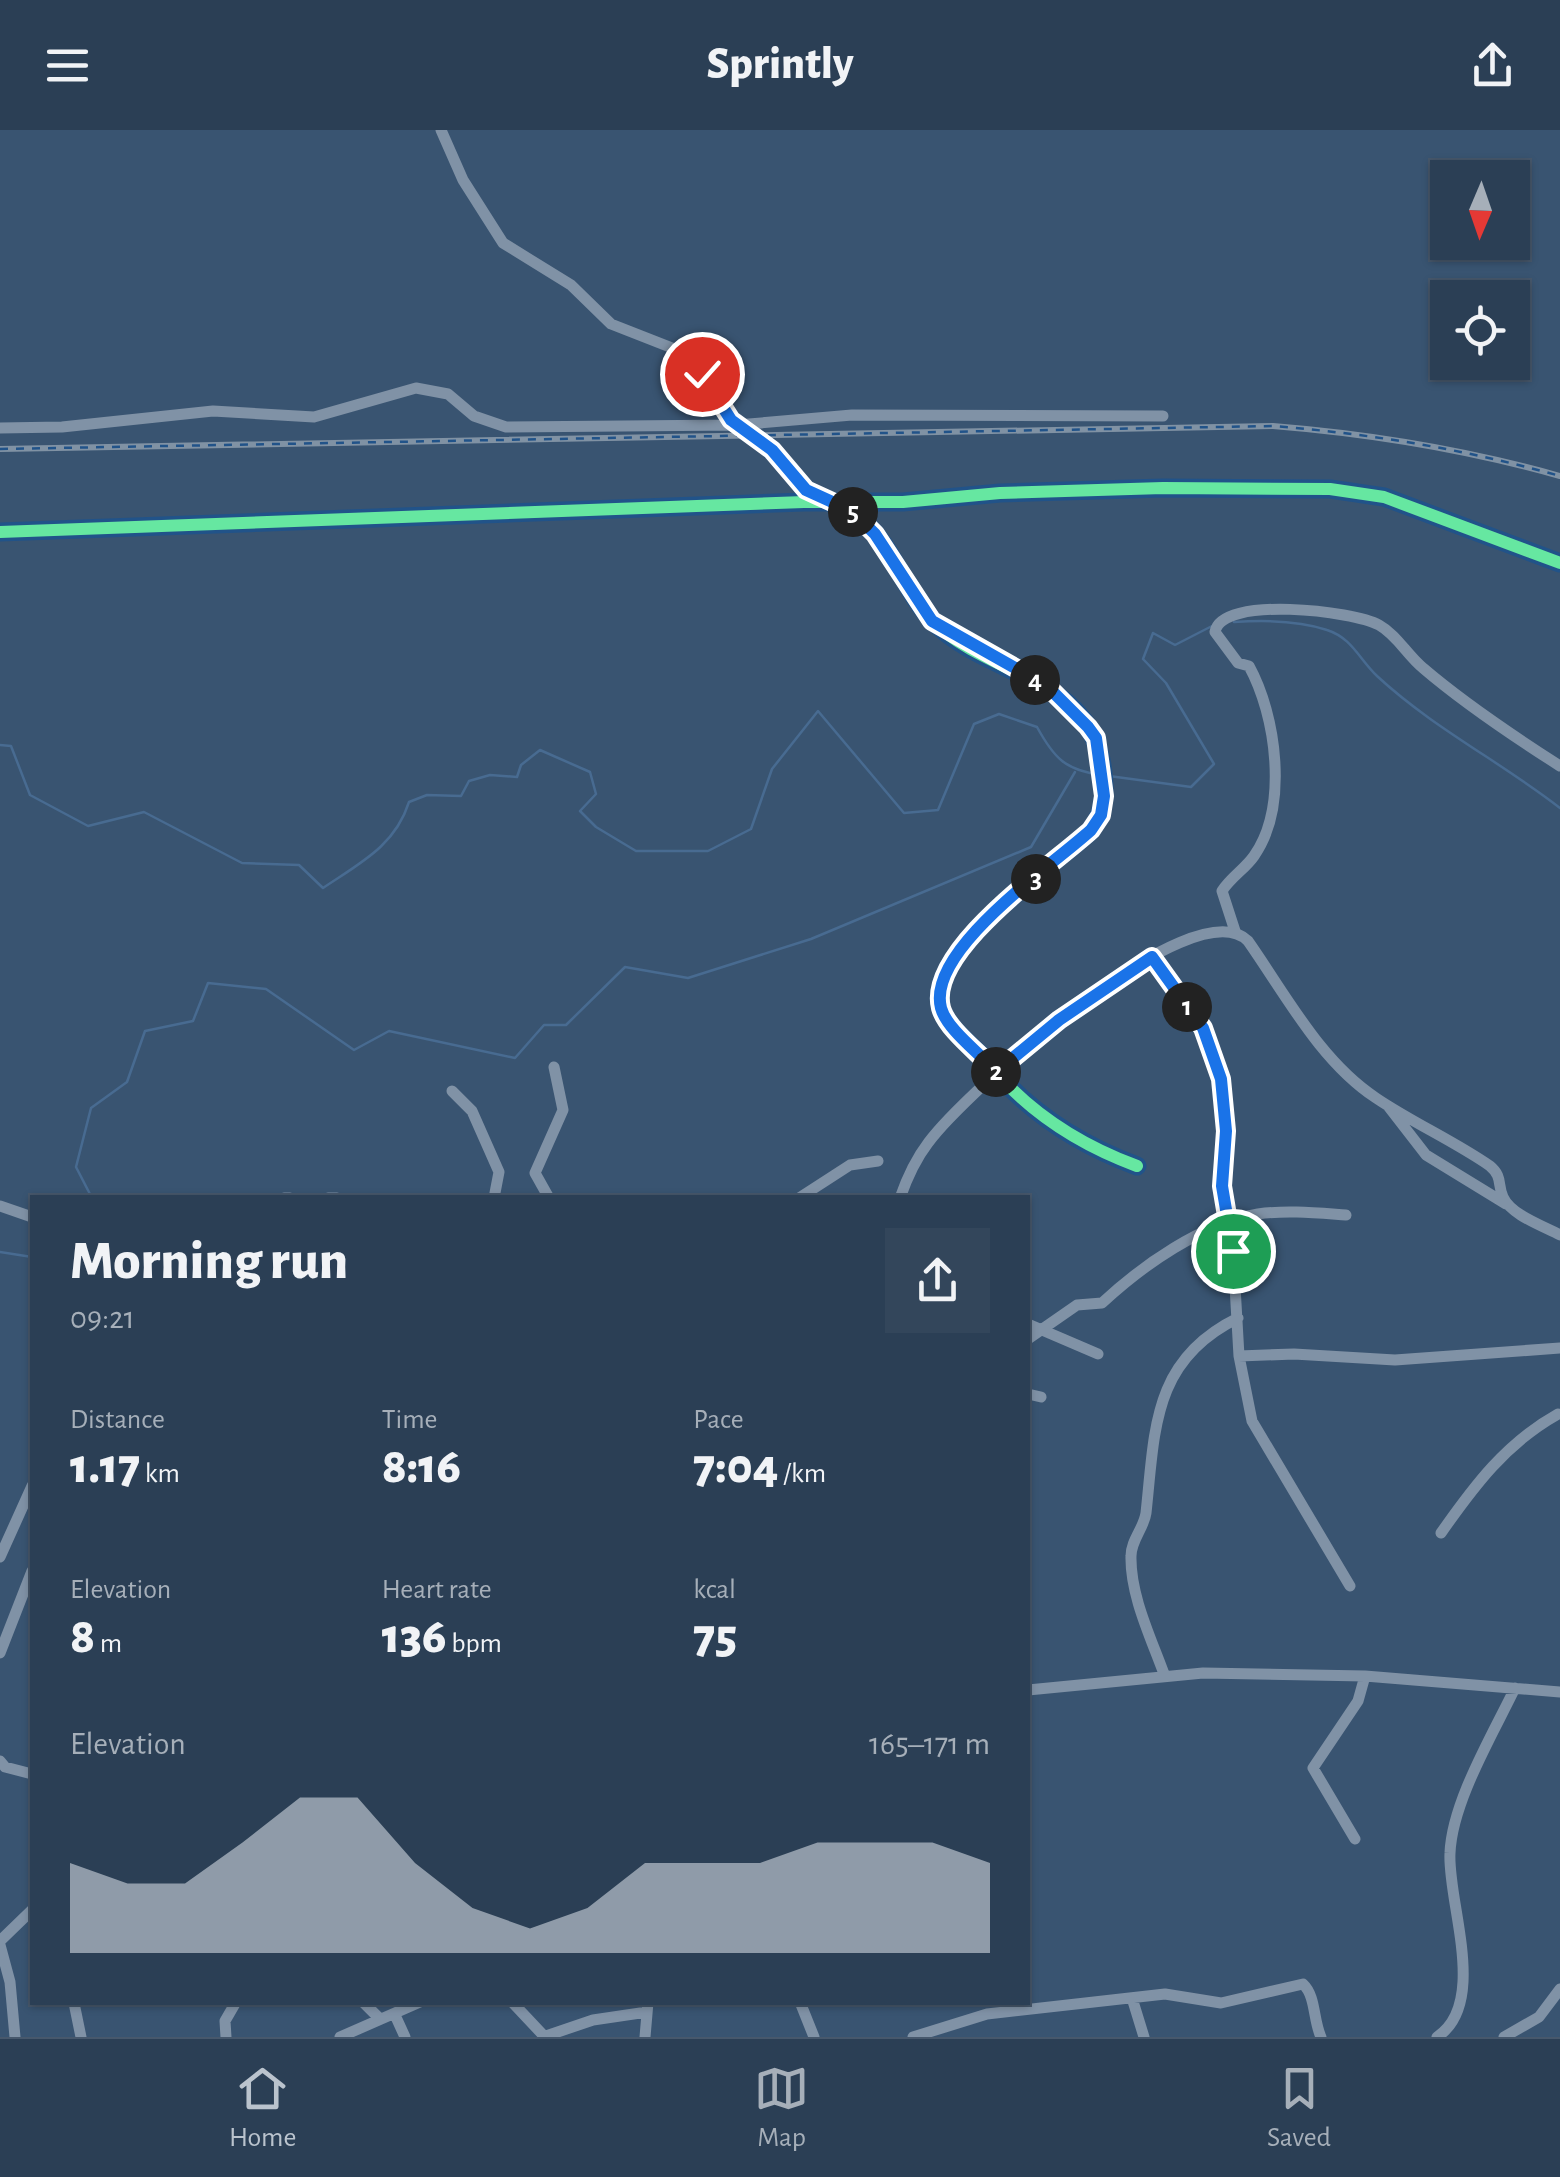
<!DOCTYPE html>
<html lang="en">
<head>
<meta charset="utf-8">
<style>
	body { margin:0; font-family:"Alegreya Sans",sans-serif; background:#33465b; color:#f1f3f6; height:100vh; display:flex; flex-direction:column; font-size:38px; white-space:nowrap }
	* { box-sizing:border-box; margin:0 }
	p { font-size:32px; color:#a6afb9 }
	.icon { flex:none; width:55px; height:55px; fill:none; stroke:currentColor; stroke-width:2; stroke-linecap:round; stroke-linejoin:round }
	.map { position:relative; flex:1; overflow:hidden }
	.details { position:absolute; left:30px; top:1065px; width:1000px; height:810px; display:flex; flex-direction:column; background:#2b3f55; border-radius:0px; box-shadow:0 2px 8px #0004,0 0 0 2px #47586c }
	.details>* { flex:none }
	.needle { width:65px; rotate:182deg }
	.controls { position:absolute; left:1430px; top:30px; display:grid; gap:20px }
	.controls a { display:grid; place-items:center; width:100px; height:100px; border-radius:0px; background:#2b3f55; box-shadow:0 2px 8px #0004,0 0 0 2px #47586c; font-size:50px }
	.pin { position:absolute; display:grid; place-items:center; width:85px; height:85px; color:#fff; margin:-42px; border:5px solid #fff; border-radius:50%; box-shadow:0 2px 10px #0007 }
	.km { position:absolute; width:50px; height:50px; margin:-25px; border-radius:50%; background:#222; color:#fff; font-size:28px; line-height:50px; text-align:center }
	.round { display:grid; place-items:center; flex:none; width:105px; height:105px; border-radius:0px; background:#33465b }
	.overview { display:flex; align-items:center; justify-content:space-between; height:170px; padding:0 40px }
	h1 { font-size:55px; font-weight:800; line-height:75px }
	.stats { display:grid; grid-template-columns:repeat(3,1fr); gap:15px; height:170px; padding:10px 40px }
	.stats div { display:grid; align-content:center }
	.stats b { font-size:50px; font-weight:800 }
	.stats small { font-size:28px; font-weight:400 }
	.stats p { font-size:28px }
	.chart { height:280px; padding:20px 40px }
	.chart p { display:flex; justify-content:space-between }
	.chart svg { width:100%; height:180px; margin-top:10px; fill:#bac3cd; opacity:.7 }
	header { display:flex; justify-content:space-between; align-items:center; height:130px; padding:0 40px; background:#2b3f55; font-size:45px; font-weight:800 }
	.tabs { display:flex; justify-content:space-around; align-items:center; height:140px; border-top:2px solid #47586c; background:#2b3f55; font-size:28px; color:#a6afb9 }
	.tabs a { display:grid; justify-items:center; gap:5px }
	.tabs .selected { color:#bac3cd }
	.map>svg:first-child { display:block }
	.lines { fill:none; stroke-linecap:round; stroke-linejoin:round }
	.stream { stroke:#486b91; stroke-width:2.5 }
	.minor { stroke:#8092a6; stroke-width:11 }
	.rail-casing { stroke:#8092a4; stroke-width:6 }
	.rail { stroke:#215389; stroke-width:2.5; stroke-dasharray:8; stroke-linecap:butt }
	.cycleway-casing { stroke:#215389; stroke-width:19 }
	.cycleway { stroke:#66e7a1; stroke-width:12 }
	.route-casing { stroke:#fff; stroke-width:20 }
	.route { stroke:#1a73e8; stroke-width:12 }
</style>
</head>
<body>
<header><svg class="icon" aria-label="menu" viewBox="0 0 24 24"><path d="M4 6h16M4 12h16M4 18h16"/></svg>Sprintly<svg class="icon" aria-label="share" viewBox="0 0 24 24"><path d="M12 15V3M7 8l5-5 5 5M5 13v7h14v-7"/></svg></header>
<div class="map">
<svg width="1560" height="1907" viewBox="0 0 1560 1907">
	<rect width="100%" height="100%" fill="#395471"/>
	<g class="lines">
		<path class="stream" d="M 1234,492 C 1264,490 1298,490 1327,500 C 1352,508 1359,529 1377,546 C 1433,598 1501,632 1560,678
			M 0,615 L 11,616 L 30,665 L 88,696 L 144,682 L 242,733 L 299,735 L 323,758 C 360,733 395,716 409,672 L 427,665 L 461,666 L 469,651 L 490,645 L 517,647 L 521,635 L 540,620 L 590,642 L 596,664 L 580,681 L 596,697 L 636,721 L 708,721 L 751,699 L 772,639 L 818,581 L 904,683 L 938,680 L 974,594 L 999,584 L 1037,597 C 1054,628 1065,640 1101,645
			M 1109,646 L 1191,657 L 1214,634 L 1166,553 L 1143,529 L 1153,503 L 1175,515 L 1212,496
			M 92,1068 L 76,1037 L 91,978 L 127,952 L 145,901 L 193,891 L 208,853 L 266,859 L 354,920 L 389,901 L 515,928 L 544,895 L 566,895 L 625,837 L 688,848 L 811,809 L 1031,717 L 1075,642
			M 0,1122 L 32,1127"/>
		<path class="minor" d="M 441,0 L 463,50 L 503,113 L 571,155 L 611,194 L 685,223 L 731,290 L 772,320 L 806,360 L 823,370
			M 0,298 L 62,297 L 213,281 L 314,287 L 416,258 L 448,264 L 474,286 L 506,297 L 737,295 L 852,285 L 1163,286
			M 840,376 C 891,396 899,458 934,493 C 988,546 1088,547 1102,635 C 1106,661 1105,679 1091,701 C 1053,735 929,818 940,875 C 945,897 974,916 988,933 C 1027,981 1080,1015 1137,1036
			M 0,402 L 804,372 L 903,372 L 1000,363 L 1163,358 L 1330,359 L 1384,367 L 1560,433
			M 1235,801 L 1222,761 C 1231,747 1245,739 1254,726 C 1289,676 1276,585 1249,536 L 1238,533 L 1215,502 C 1221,465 1354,481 1379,495 C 1397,505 1407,525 1423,538 C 1465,574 1513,606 1560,636
			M 1152,827 L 1203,898 L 1221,949 L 1226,1001 L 1222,1055 L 1233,1121 L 1239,1226 L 1252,1291 L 1350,1456
			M 452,961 L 472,981 L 499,1042 L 494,1068
			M 1388,976 L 1426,1025 L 1506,1074
			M 284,1068 L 290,1068
			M 328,1068 L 337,1068
			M 549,1068 L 535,1043 L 563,980 L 554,937
			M 799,1068 L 850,1035 L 878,1031
			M 900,1068 C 907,1048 915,1030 928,1013 C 963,965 1193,756 1248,811 C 1286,865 1320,931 1376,968 C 1413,993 1454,1011 1490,1036 C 1503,1047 1497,1054 1503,1067 C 1511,1085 1543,1096 1560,1105
			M 0,1076 L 32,1087
			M 1028,1194 L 1098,1224
			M 1028,1209 L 1077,1175 L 1102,1173 C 1143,1135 1201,1094 1258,1084 C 1287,1080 1317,1083 1346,1085
			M 1239,1226 L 1294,1224 L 1395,1230 L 1560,1218
			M 1028,1264 L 1041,1267
			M 1441,1403 C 1474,1356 1506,1313 1558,1284
			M 0,1427 L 32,1356
			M 0,1523 L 32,1441
			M 1164,1544 C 1151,1508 1130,1465 1131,1426 C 1131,1410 1144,1398 1146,1383 C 1155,1300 1152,1230 1238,1188
			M 1028,1560 L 1203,1543 L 1365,1546 L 1560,1562
			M 0,1631 L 5,1637 L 32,1644
			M 1355,1709 L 1313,1638 L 1358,1571 L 1365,1546
			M 0,1811 L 32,1780
			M 0,1815 L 10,1852 L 15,1907
			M 1132,1868 L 1144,1907
			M 363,1872 L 380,1889
			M 512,1872 L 544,1906
			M 800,1872 L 814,1907
			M 74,1873 L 81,1907
			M 395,1885 L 405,1907
			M 226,1907 L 225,1891 L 236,1872
			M 340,1907 L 420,1872
			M 543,1907 L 593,1890 L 647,1882
			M 645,1907 L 648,1872
			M 913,1907 L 987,1884 L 1165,1864 L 1221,1873 L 1303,1854 C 1316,1866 1313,1890 1321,1907
			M 1437,1907 C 1489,1873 1447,1771 1450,1723 C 1452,1672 1493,1604 1515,1558
			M 1504,1907 L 1539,1887 L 1560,1859"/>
		<defs>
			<path id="rail" d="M 0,319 L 1273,296 C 1372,304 1464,319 1560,346"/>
		</defs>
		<use href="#rail" class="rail-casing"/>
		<use href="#rail" class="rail"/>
		<defs>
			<path id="cycleway" d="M 832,373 C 892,395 896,454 934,492 C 987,546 1088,546 1102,635 C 1106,660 1105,679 1091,701 C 1053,735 929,818 940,875 C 945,897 974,916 988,933 C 1027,981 1080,1015 1137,1036
				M 0,402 L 804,372 L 903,372 L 1000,363 L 1163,358 L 1330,359 L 1384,367 L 1560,433"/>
		</defs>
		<use href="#cycleway" class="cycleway-casing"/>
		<use href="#cycleway" class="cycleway"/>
	</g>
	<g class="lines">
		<defs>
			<path id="route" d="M 702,244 L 731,290 L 772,320 L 806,360 L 852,381 L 875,404 L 932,491 L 1047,556 L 1088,597 L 1096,608 L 1104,666 L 1101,685 L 1091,700 C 1053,735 926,820 941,878 C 947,900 981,924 996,942 L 1059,890 L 1152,827 L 1203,898 L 1221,949 L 1226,1001 L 1222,1056 L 1233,1121"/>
		</defs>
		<use href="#route" class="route-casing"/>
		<use href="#route" class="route"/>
	</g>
</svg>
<div class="controls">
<a><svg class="needle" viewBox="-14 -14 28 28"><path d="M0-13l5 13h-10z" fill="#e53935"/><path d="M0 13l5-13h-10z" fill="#a6afb9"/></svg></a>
<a><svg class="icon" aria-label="locate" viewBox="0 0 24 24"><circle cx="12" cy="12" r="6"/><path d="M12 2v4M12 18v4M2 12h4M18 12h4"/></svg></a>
</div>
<div class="pin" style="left:1233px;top:1121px;background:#1e9e55"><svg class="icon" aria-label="arrive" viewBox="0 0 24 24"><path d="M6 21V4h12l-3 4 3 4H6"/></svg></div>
<div class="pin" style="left:702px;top:244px;background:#d93025"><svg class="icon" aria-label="check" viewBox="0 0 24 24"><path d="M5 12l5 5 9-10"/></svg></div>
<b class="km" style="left:1187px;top:877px">1</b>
<b class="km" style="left:996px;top:942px">2</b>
<b class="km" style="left:1036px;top:749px">3</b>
<b class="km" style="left:1035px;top:550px">4</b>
<b class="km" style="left:853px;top:382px">5</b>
<section class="details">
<div class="overview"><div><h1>Morning run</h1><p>09:21</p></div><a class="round"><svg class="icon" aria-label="share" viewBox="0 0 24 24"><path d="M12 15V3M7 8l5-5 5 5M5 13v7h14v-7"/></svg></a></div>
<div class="stats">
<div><p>Distance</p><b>1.17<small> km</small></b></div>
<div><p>Time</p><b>8:16</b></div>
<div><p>Pace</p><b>7:04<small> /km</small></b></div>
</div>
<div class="stats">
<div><p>Elevation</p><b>8<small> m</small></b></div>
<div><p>Heart rate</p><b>136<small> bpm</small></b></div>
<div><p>kcal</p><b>75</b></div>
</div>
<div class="chart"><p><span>Elevation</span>165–171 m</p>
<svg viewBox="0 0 160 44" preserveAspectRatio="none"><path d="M0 44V22L10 27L20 27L30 17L40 6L50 6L60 22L70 33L80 38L90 33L100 22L110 22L120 22L130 17L140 17L150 17L160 22V44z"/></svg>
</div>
</section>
</div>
<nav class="tabs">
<a class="selected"><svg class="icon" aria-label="home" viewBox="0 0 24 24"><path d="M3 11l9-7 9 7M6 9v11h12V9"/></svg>Home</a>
<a><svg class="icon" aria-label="map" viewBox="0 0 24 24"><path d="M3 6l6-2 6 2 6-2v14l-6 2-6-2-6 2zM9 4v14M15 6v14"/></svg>Map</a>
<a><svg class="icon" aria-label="saved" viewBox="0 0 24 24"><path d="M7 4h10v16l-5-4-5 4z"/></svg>Saved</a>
</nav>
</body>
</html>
